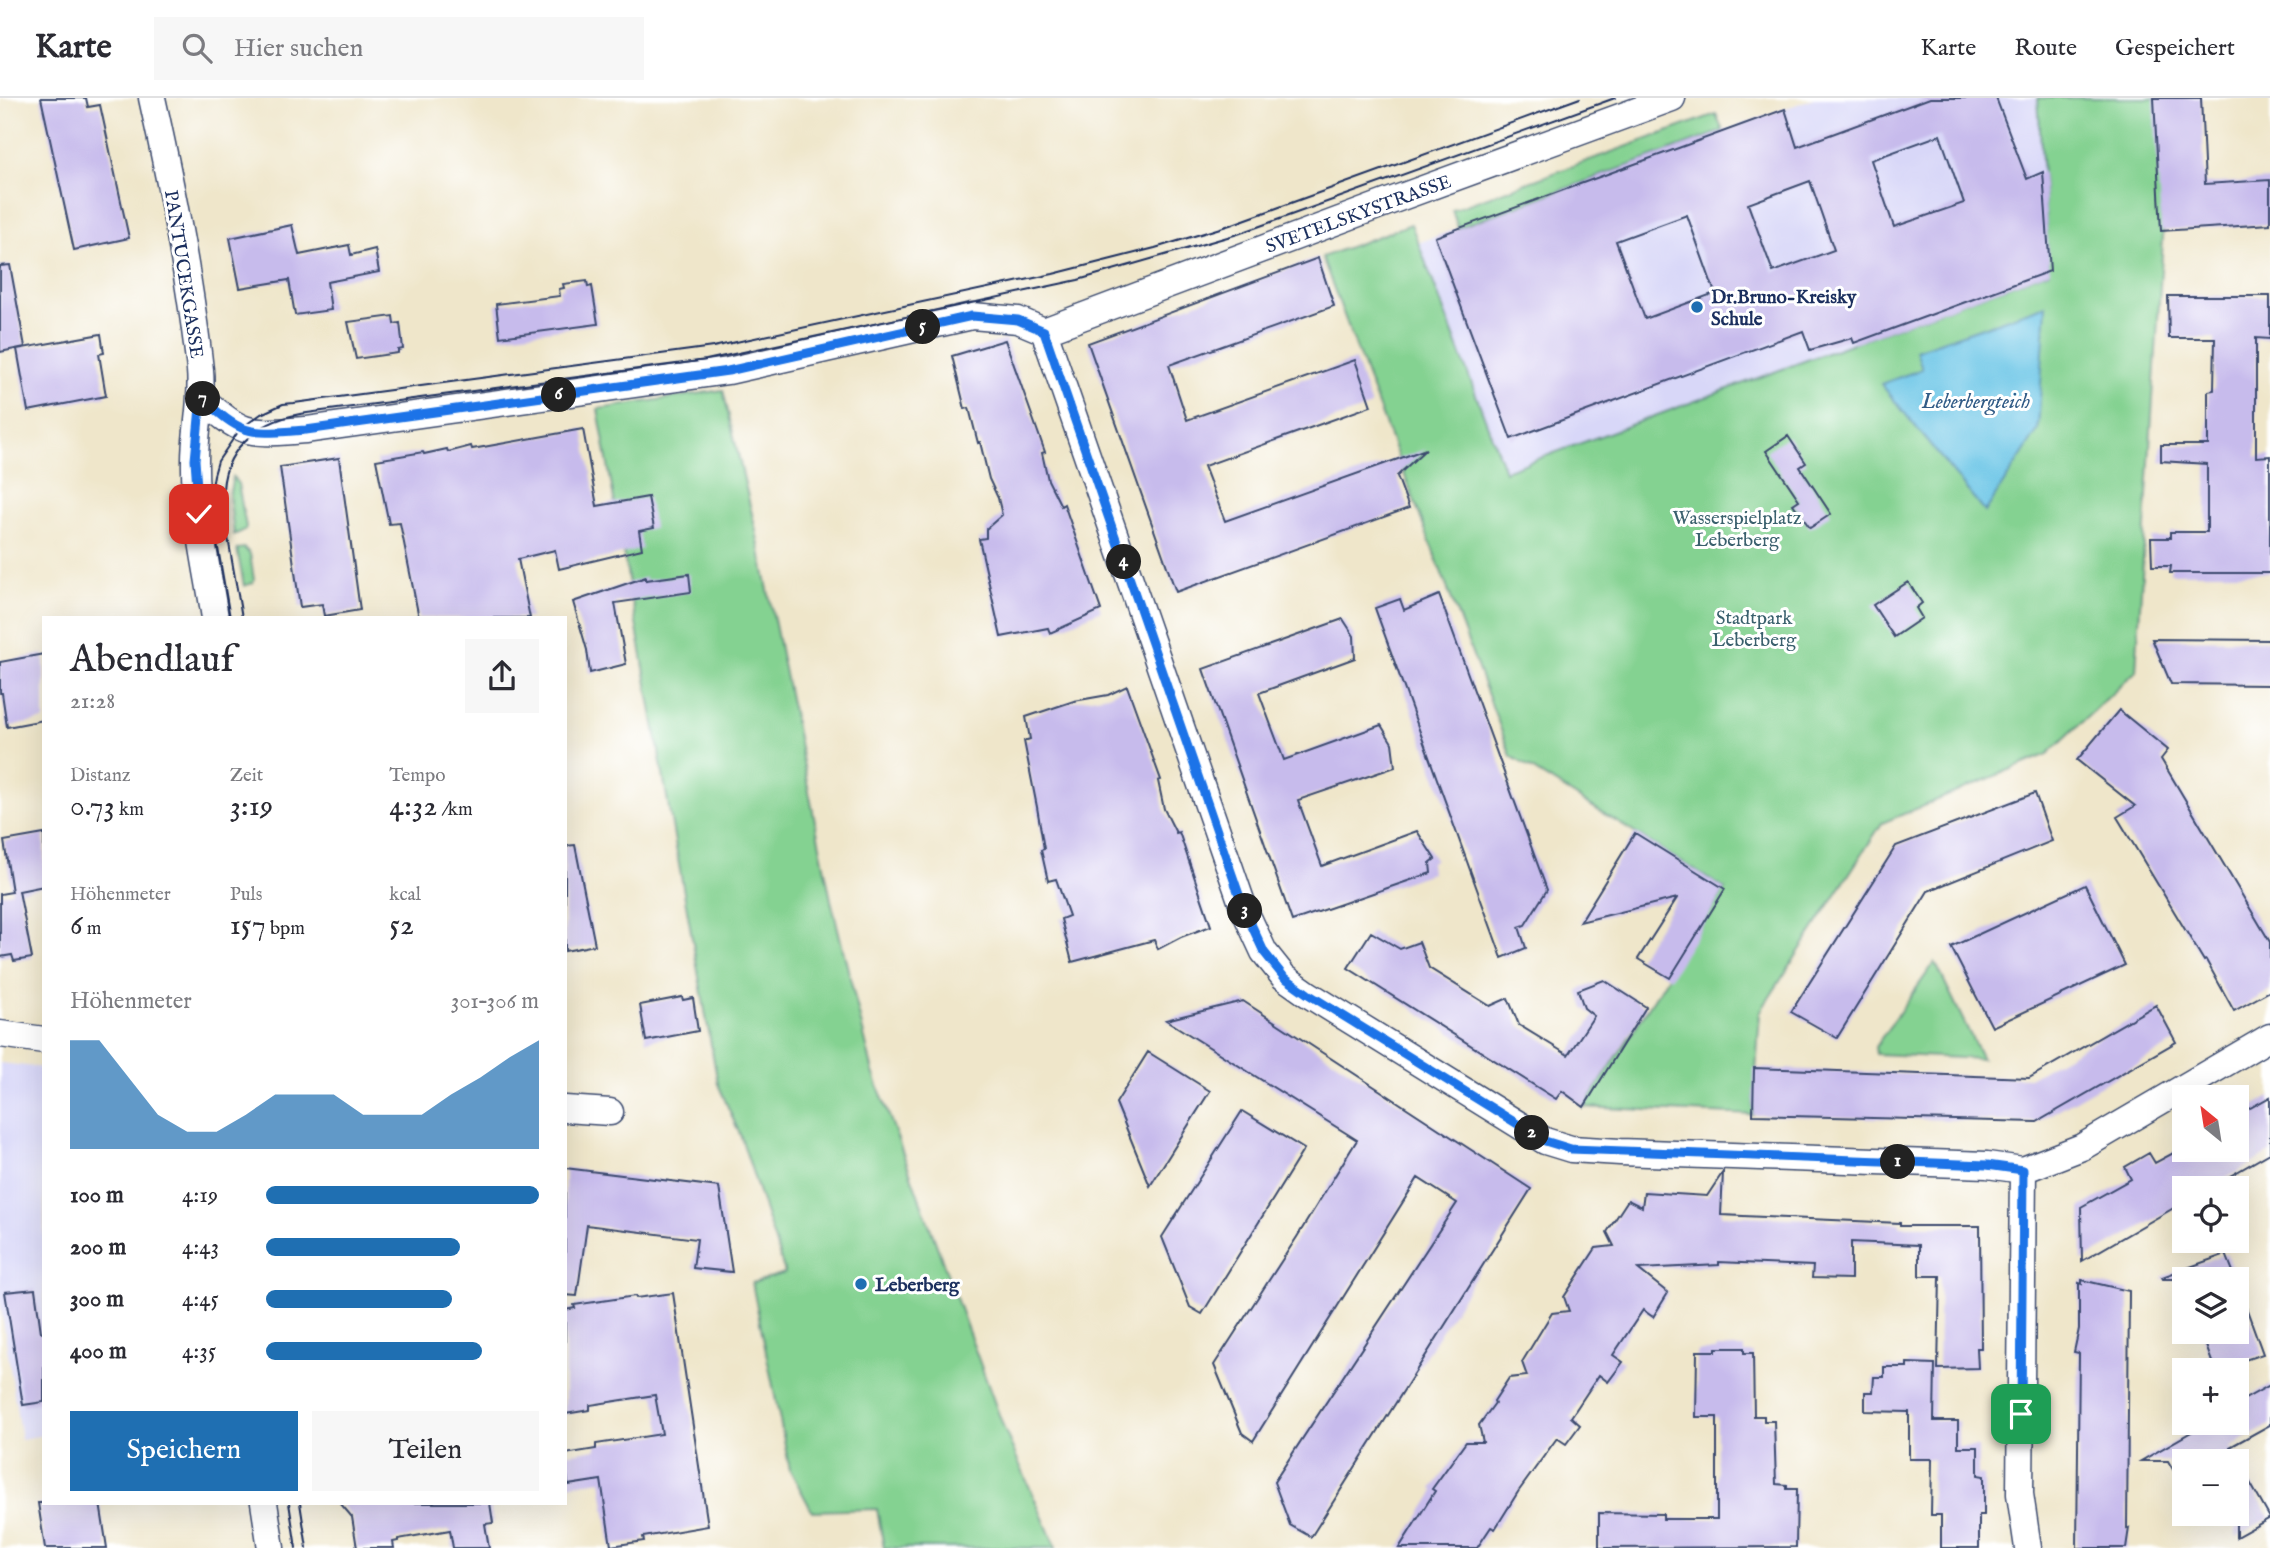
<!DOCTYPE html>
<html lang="de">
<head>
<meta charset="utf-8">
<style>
	body { margin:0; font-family:"IM FELL English",serif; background:#f7f7f7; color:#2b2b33; height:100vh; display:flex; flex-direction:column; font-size:26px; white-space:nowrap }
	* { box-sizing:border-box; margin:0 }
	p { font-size:23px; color:#7c7c81 }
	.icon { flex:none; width:38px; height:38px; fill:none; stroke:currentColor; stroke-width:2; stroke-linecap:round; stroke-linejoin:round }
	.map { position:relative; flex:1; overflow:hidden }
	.drawer { position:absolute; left:42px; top:518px; width:525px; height:889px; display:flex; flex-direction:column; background:#fff; border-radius:0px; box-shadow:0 7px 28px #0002 }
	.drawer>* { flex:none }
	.needle { width:46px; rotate:330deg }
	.buttons { position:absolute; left:2172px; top:987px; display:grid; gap:14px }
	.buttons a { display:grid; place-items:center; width:77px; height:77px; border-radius:0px; background:#fff; box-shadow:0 7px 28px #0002; font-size:35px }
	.pin { position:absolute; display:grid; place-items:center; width:60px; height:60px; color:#fff; margin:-30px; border-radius:14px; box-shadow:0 4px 10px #0006 }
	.km { position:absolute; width:35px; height:35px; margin:-18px; border-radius:50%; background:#222; color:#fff; font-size:19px; line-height:35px; text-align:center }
	.round { display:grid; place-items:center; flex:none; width:74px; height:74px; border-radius:0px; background:#f7f7f7 }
	.head { display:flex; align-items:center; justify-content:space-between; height:119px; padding:0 28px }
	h1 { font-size:38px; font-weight:600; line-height:52px }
	.figures { display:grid; grid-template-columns:repeat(3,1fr); gap:10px; height:119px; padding:7px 28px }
	.figures div { display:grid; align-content:center }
	.figures b { font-size:30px; font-weight:600 }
	.figures small { font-size:19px; font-weight:400 }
	.figures p { font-size:19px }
	.chart { height:196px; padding:14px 28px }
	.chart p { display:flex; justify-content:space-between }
	.chart svg { width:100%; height:126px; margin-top:7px; fill:#1f6fb2; opacity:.7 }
	.button { display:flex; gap:14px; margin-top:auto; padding:14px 28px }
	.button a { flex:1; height:80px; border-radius:0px; background:#1f6fb2; color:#fff; font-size:28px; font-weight:600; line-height:80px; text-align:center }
	.button a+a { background:#f7f7f7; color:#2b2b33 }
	ul { padding:0 28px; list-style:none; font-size:23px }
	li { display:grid; grid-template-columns:112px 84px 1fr; align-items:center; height:52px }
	li i { height:18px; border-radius:9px; background:#1f6fb2 }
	header { display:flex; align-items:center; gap:42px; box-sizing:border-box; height:98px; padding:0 35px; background:#fff; border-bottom:2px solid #e1e1e2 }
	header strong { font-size:33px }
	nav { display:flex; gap:38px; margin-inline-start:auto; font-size:24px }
	.search { width:490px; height:63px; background:#f7f7f7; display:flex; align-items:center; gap:18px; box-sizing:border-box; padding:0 24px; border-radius:0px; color:#7c7c81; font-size:26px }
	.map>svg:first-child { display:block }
	.built { fill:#d8d7f8 }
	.green { fill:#84d291; stroke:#508078; stroke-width:2 }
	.water { fill:#68c4e6; stroke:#427aa2; stroke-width:2 }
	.building { fill:#c7bbec; fill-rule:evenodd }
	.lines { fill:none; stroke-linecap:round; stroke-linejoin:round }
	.street-casing { stroke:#3b4a6e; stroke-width:29 }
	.street { stroke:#fff; stroke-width:26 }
	.tram { stroke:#1b2f5e; stroke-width:2 }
	.route-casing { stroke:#fff; stroke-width:14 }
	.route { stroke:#1a73e8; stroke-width:9 }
	.poi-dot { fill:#1f6fb2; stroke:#fff; stroke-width:2.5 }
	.labels { text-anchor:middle; stroke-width:6; stroke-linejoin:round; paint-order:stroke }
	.street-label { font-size:19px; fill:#1b2f5e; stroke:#fff }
	.poi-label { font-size:19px; font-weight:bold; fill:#1b2f5e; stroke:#fff; text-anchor:start }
	.park-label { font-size:19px; fill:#3a606d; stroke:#fff }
	.water-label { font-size:21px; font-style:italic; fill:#325c87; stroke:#fff }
</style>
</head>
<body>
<header>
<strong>Karte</strong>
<div class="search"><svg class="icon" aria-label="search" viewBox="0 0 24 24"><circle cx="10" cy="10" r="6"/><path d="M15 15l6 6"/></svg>Hier suchen</div>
<nav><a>Karte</a><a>Route</a><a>Gespeichert</a></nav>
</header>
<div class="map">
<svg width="2270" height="1450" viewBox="0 0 2270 1450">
	<rect width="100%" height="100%" fill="#fff"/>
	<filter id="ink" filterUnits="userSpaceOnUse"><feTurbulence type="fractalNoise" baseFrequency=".0143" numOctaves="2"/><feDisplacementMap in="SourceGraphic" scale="14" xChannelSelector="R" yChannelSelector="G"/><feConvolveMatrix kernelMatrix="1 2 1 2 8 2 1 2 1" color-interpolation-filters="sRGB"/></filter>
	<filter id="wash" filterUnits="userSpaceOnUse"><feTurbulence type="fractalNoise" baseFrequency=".00686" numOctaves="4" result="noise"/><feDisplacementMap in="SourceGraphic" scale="28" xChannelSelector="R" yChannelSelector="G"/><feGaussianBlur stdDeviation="1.57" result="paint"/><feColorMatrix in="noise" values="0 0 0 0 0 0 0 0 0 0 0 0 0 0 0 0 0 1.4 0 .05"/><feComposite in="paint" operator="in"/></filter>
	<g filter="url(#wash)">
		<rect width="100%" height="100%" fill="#efe6ca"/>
		<path class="built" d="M 1814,0 L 2038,0 L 2050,173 L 1505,374 L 1418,145 Z
			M 0,965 L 44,970 L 44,1337 L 21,1341 L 0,1203 Z"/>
		<path class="green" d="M 2038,0 L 2164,0 L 2166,24 L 2163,140 L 2136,573 L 2048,656 L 1882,725 L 1760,914 L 1753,1017 L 1584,1009 L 1725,791 L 1511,658 L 1322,159 L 1411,126 L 1505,373 L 2049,173 Z
			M 1716,16 L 1723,33 L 1458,130 L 1452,112 Z
			M 723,292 L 756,433 L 831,802 L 873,974 L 1005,1333 L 1056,1450 L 884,1450 L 877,1411 L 812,1413 L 790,1372 L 752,1185 L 785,1175 L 741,1039 L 718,986 L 598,311 Z
			M 233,379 L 238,386 L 246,429 L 245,432 L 234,437 L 229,398 Z
			M 244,450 L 250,456 L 254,482 L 253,485 L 244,488 L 237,451 Z
			M 1935,864 L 1982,961 L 1876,956 L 1875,949 Z"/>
		<path class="water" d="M 2046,207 L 2038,332 L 1985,414 L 1881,286 L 1922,271 L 1916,252 Z"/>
		<g id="blocks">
			<path class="building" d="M 41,0 L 86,0 L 88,9 L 100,7 L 129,140 L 74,152 Z
				M 1930,0 L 1996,0 L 2027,81 L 2043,74 L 2050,173 L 1854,245 L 1852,240 L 1810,252 L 1803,233 L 1511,341 L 1435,139 L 1785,11 L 1797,49 ZM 1940,37 L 1964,105 L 1894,129 L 1871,62 ZM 1810,83 L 1834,152 L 1773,174 L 1748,106 ZM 1687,117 L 1715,195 L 1645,221 L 1616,143 Z
				M 2154,0 L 2201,0 L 2205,86 L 2270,82 L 2270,126 L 2161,133 Z
				M 292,127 L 299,157 L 349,147 L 351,157 L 375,151 L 379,174 L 327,184 L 331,212 L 295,217 L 289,182 L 240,190 L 230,140 Z
				M 1318,160 L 1334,208 L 1169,267 L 1187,322 L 1355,262 L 1371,308 L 1204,368 L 1225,423 L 1426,351 L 1397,378 L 1409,410 L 1176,494 L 1088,245 Z
				M 10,167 L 25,249 L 0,254 L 0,168 Z
				M 587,183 L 588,189 L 592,188 L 598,226 L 500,239 L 496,206 L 560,198 L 559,191 L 564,190 L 563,186 Z
				M 2168,198 L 2270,198 L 2270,241 L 2256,240 L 2256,359 L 2270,358 L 2270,475 L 2170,475 L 2171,468 L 2152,468 L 2151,440 L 2170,440 L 2170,434 L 2207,434 L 2207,366 L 2161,363 L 2161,347 L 2208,347 L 2208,293 L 2214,292 L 2215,240 L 2169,240 Z
				M 393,218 L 394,226 L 400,225 L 403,251 L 398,252 L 398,255 L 356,261 L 348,224 Z
				M 101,236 L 104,255 L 99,256 L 106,298 L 28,313 L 17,251 Z
				M 1005,242 L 1045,354 L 1042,355 L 1048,382 L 1061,408 L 1064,406 L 1101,512 L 1050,535 L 1048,530 L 1001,539 L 979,441 L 986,440 L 986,431 L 1002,417 L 998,400 L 989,381 L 980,344 L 978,345 L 969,310 L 965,311 L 952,258 Z
				M 583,331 L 597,408 L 648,399 L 654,430 L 639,433 L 642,451 L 559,471 L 555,452 L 518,461 L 530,520 L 419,520 L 400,425 L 389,426 L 376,362 L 423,354 L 424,356 L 447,351 L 448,354 L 471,348 L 472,351 Z
				M 1788,338 L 1806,365 L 1800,369 L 1831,416 L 1810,430 L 1793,406 L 1799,402 L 1766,353 Z
				M 339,360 L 360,512 L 324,518 L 322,506 L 300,509 L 280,369 Z
				M 689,476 L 691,494 L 615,505 L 626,566 L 590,575 L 587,552 L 573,504 L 646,479 L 646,482 Z
				M 1908,484 L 1922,505 L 1916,510 L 1922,520 L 1894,539 L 1873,507 Z
				M 1439,497 L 1547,792 L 1525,827 L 1519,829 L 1526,850 L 1502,860 L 1375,510 L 1400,501 L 1404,512 Z
				M 1343,521 L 1354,538 L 1355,560 L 1259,595 L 1284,662 L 1381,627 L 1392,645 L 1395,669 L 1298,702 L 1322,768 L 1417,733 L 1435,761 L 1430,765 L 1431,775 L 1292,823 L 1203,571 Z
				M 2152,541 L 2270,542 L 2270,587 L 2171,586 Z
				M 44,556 L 44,622 L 7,629 L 2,595 L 0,595 L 0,564 Z
				M 1127,588 L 1161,682 L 1158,683 L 1164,711 L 1176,735 L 1179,734 L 1211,828 L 1181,839 L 1158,851 L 1154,842 L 1072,864 L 1061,821 L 1069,818 L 1056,781 L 1048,783 L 1041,752 L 1044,751 L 1037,709 L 1024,643 L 1030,641 L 1026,619 L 1074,603 L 1108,597 Z
				M 2119,612 L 2168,652 L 2161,661 L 2270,844 L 2270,893 L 2234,913 L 2206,862 L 2204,863 L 2117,719 L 2135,708 L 2077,662 Z
				M 2035,695 L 2052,743 L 1928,793 L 1837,940 L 1791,914 L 1896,748 Z
				M 1635,735 L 1725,791 L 1670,880 L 1638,861 L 1677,800 L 1580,824 Z
				M 44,736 L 44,788 L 19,793 L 32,860 L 14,863 L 12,857 L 0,859 L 0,796 L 12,794 L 4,743 Z
				M 575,747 L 595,847 L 565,853 L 565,748 Z
				M 2085,787 L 2125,867 L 1992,929 L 1951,849 Z
				M 1371,834 L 1400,851 L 1419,844 L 1429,870 L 1490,908 L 1508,900 L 1519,927 L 1568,957 L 1594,918 L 1584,910 L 1578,892 L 1604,882 L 1646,909 L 1584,1009 L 1562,993 L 1556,1001 L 1348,870 Z
				M 682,899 L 683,902 L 693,900 L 698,933 L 646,943 L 640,907 Z
				M 1243,903 L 1531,1091 L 1311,1439 L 1290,1427 L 1274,1384 L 1457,1105 L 1418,1080 L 1253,1343 L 1242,1335 L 1214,1267 L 1297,1139 L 1357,1042 L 1166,922 Z
				M 2156,907 L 2176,944 L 2037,1024 L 1753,1017 L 1754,970 L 2029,980 Z
				M 1148,954 L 1210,993 L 1150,1088 L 1116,1005 Z
				M 2270,999 L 2270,1055 L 2209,1090 L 2184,1090 L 2184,1104 L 2082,1163 L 2081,1109 L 2131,1081 L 2125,1069 L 2149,1055 L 2155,1065 L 2179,1052 L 2236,1052 L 2236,1018 Z
				M 1242,1013 L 1304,1051 L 1202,1216 L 1190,1209 L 1162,1139 Z
				M 565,1070 L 719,1089 L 732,1174 L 693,1170 L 697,1141 L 587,1127 L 577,1198 L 565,1197 Z
				M 1723,1074 L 1721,1117 L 1900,1125 L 1900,1128 L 1980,1128 L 1981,1250 L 1977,1250 L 1978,1270 L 1938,1271 L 1940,1178 L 1919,1178 L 1919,1147 L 1851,1144 L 1851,1181 L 1812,1180 L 1813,1168 L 1719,1164 L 1719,1167 L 1638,1171 L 1668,1195 L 1653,1219 L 1643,1212 L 1613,1257 L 1623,1264 L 1608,1284 L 1599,1277 L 1571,1319 L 1580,1327 L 1566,1346 L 1557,1340 L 1518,1394 L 1495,1431 L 1491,1429 L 1477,1450 L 1399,1450 L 1435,1393 L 1432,1391 L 1466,1344 L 1483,1344 L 1479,1327 L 1495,1305 L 1494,1303 L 1509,1280 L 1527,1278 L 1522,1264 L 1552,1215 L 1569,1213 L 1564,1199 L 1596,1150 L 1614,1148 L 1607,1134 L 1628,1102 L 1642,1109 L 1644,1094 L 1707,1098 Z
				M 2226,1156 L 2236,1181 L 2163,1181 L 2162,1179 Z
				M 2082,1182 L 2129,1193 L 2127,1431 L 2129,1430 L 2126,1450 L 2077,1450 L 2079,1255 L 2074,1254 L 2079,1231 L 2079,1185 L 2082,1186 Z
				M 2236,1190 L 2239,1190 L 2263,1256 L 2215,1272 L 2201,1234 L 2236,1234 Z
				M 35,1191 L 41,1234 L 44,1234 L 44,1304 L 23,1307 L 5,1194 Z
				M 673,1195 L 708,1428 L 643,1439 L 644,1443 L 611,1448 L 601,1382 L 568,1387 L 565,1356 L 596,1351 L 596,1346 L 662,1336 L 655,1297 L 590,1307 L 590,1312 L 565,1316 L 565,1212 L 575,1210 L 574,1207 L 635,1198 L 636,1200 Z
				M 1716,1250 L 1744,1250 L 1744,1255 L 1753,1255 L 1754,1318 L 1764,1318 L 1764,1323 L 1774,1323 L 1776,1386 L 1787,1387 L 1787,1391 L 1797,1391 L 1796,1449 L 1599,1450 L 1599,1415 L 1663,1416 L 1663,1421 L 1717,1421 L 1717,1319 L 1696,1319 L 1697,1253 L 1716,1253 Z
				M 1907,1265 L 1935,1266 L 1934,1323 L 1958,1323 L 1958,1349 L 1978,1349 L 1978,1377 L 1984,1378 L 1984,1417 L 1979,1417 L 1979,1450 L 1941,1450 L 1941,1417 L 1931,1417 L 1932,1361 L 1909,1361 L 1909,1314 L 1865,1313 L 1865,1294 L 1873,1294 L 1874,1279 L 1884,1279 L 1884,1269 L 1907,1269 Z
				M 2270,1287 L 2270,1327 L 2230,1349 L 2270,1420 L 2236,1439 L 2236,1363 L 2184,1363 L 2184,1390 L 2168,1363 L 2141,1363 L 2207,1325 L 2236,1325 L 2236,1306 Z
				M 38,1405 L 100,1405 L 107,1450 L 45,1450 Z
				M 340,1405 L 490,1405 L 493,1425 L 485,1426 L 489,1450 L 453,1450 L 450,1432 L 398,1441 L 398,1443 L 393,1444 L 394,1450 L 357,1450 L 352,1419 Z"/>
		</g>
	</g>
	<g filter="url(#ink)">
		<use href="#blocks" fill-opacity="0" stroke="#3b4a6e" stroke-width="2"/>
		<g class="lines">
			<defs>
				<path id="street" d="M 152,0 C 172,90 190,180 200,272 C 203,302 195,332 195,362 C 194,414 207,468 215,520
					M 1044,233 L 1244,811 L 1264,854 L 1284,879 L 1308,896 L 1545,1043 L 1571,1051 L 1620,1054 L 1987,1067 L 2023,1072 L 2082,1049 L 2270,939
					M 1044,233 L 1396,101 L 1672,0
					M 200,299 C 245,339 247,336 306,332 L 728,273 L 972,218 L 1018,222 L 1044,233
					M 0,936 L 44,942
					M 565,1011 L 610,1014
					M 2023,1072 L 2020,1396 L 2028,1450
					M 264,1405 L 271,1450"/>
			</defs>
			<use href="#street" class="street-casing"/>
			<use href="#street" class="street"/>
			<path class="tram" d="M 230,520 L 213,421 L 211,395 L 214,377 L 218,363 L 240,331 L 261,316 L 283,306 L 294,305 L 713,249 L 1053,176 L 1155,150 L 1230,127 L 1580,0
				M 242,520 C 238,495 233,470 229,445 C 226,428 221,409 223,391 C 226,345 266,320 307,315 L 706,262 L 1078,182 L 1238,136 L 1615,0
				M 289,1405 L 296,1450
				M 300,1405 L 307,1450"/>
		</g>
	</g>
	<g class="lines" filter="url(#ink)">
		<defs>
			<path id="route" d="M 199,416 L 195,362 L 201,299 C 244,339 248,336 306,332 L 728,273 L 972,218 L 1018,222 L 1044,233 L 1244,811 L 1264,854 L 1284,879 L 1308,896 L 1545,1043 L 1571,1051 L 1987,1067 L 2023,1072 L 2021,1316"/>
		</defs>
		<use href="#route" class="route-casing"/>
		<use href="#route" class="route"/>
	</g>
	<g class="poi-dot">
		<circle cx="1697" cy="209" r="7"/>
		<circle cx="861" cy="1186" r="7"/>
	</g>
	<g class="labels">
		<g class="street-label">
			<text transform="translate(1358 115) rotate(-20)" y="7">SVETELSKYSTRASSE</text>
			<text transform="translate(185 176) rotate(81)" y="7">PANTUCEKGASSE</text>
		</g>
		<g class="poi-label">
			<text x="1711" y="205">Dr.Bruno-Kreisky<tspan x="1711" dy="22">Schule</tspan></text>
			<text x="875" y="1193">Leberberg</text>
		</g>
		<g class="park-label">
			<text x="1737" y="426">Wasserspielplatz<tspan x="1737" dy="22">Leberberg</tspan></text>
			<text x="1754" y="526">Stadtpark<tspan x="1754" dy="22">Leberberg</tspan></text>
		</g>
		<g class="water-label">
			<text x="1976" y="310">Leberbergteich</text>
		</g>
	</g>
</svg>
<div class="buttons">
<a><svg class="needle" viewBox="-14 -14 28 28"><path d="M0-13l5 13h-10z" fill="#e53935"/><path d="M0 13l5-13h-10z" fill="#7c7c81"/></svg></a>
<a><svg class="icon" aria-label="locate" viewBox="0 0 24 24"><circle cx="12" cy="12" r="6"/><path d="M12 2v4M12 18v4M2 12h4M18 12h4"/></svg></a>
<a><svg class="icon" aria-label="layers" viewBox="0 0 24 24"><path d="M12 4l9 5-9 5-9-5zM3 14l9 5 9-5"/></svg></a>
<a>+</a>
<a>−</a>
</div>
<div class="pin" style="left:2021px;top:1316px;background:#1e9e55"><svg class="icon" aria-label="arrive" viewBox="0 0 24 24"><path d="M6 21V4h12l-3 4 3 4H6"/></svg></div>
<div class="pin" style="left:199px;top:416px;background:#d93025"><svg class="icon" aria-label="check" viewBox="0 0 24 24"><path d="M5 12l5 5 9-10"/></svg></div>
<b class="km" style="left:1898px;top:1064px">1</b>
<b class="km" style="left:1532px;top:1035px">2</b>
<b class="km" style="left:1245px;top:813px">3</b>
<b class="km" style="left:1124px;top:464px">4</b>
<b class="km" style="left:923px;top:229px">5</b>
<b class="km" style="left:559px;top:297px">6</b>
<b class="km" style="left:203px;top:301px">7</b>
<section class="drawer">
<div class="head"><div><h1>Abendlauf</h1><p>21:28</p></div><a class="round"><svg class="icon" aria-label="share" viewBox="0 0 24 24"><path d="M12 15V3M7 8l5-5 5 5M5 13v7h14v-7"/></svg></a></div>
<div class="figures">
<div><p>Distanz</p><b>0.73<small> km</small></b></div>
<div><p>Zeit</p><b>3:19</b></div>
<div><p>Tempo</p><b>4:32<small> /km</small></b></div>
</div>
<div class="figures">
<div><p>Höhenmeter</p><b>6<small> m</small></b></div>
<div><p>Puls</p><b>157<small> bpm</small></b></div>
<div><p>kcal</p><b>52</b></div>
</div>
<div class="chart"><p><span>Höhenmeter</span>301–306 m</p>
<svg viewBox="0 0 160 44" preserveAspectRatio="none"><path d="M0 44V6L10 6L20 19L30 32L40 38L50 38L60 32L70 25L80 25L90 25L100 32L110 32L120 32L130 25L140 19L150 12L160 6V44z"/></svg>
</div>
<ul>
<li><b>100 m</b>4:19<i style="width:100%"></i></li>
<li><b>200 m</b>4:43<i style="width:71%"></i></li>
<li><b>300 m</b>4:45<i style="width:68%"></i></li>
<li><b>400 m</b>4:35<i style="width:79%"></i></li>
</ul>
<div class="button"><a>Speichern</a><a>Teilen</a></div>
</section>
</div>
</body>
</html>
